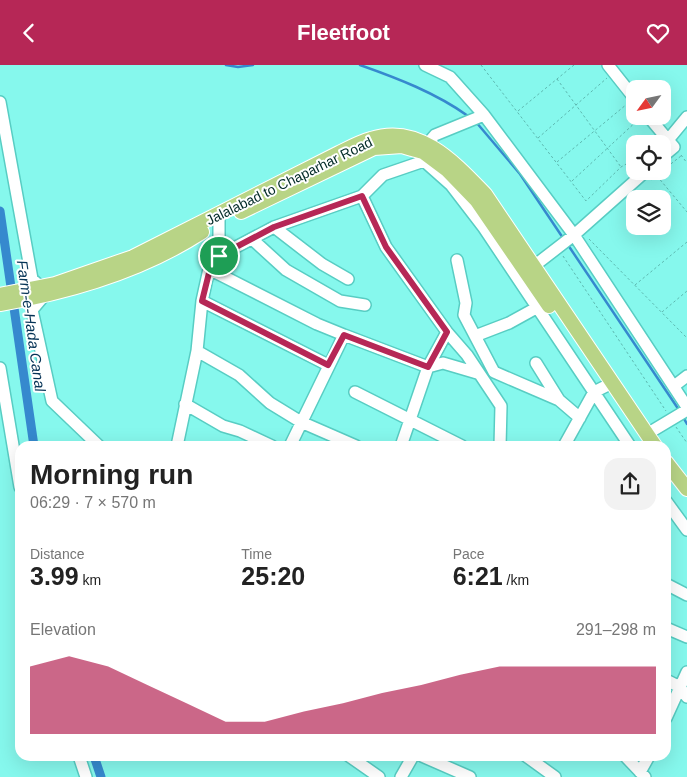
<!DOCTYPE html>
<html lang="en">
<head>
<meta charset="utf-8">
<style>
	body { margin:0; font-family:Helvetica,sans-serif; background:#f2f2f2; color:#222; height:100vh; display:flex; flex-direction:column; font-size:19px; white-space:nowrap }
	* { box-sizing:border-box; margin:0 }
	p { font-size:16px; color:#767676 }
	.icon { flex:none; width:28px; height:28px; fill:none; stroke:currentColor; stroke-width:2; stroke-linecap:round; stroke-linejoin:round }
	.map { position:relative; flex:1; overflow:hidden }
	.details { position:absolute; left:15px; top:376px; width:656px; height:320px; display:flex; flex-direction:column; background:#fff; border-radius:15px; box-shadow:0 5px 20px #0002 }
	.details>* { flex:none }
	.needle { width:32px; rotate:237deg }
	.buttons { position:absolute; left:626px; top:15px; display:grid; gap:10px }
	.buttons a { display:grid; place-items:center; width:45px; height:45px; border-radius:10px; background:#fff; box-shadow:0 5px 20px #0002; font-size:25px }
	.pin { position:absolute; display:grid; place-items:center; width:42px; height:42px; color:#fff; margin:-21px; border:2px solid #fff; border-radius:50%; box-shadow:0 1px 5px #0007 }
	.round { display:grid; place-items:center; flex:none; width:52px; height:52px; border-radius:15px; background:#f2f2f2 }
	.headline { display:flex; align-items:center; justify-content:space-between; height:85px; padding:0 15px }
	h1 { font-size:28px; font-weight:700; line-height:38px }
	.figures { display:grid; grid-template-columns:repeat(3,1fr); gap:8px; height:85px; padding:5px 15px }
	.figures div { display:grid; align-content:center }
	.figures b { font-size:25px; font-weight:700 }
	.figures small { font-size:14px; font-weight:400 }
	.figures p { font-size:14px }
	.chart { height:140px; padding:10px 15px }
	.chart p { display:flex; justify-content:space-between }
	.chart svg { width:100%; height:90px; margin-top:5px; fill:#b62756; opacity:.7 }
	header { display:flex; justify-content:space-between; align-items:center; height:65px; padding:0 15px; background:#b62756; color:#fff; font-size:22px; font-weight:700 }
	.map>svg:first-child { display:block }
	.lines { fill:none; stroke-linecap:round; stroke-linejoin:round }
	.stream { stroke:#3689ce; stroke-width:2.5 }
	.canal { stroke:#3689ce; stroke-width:9 }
	.minor-casing { stroke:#58cdc3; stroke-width:14 }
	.major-casing { stroke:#fff; stroke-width:16 }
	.path { stroke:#5db8b0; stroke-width:1; stroke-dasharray:2.5 2.5; stroke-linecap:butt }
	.minor { stroke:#fff; stroke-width:11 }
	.major { stroke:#b8d486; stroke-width:14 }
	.route-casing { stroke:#fff; stroke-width:10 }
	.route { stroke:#b62756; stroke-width:6 }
	.labels { text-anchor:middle; stroke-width:4; stroke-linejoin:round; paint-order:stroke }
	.street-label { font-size:14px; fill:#022a27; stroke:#fff }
	.water-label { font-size:15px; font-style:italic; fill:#053356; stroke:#fff }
</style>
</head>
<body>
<header><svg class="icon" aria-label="back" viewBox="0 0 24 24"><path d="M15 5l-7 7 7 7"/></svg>Fleetfoot<svg class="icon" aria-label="heart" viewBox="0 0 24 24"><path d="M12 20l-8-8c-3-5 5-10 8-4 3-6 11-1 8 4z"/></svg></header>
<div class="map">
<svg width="687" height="712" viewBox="0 0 687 712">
	<rect width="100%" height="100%" fill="#86f8ed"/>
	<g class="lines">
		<path class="stream" d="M 226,0 L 238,2 L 253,0
			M 360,0 C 397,13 436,28 468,51
			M 476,57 L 520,109 L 563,173
			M 568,180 L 679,345
			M 683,352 L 687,359"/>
		<path class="canal" d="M 0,146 L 34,381
			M 94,691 L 101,712"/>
		<defs>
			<path id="minor" d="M 425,0 L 450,12 L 484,50 L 574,170 L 687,342
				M 608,0 L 635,34
				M 0,37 L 32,214 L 41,222 L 43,232 L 32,245 L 52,336 L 99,381
				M 648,51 L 668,75
				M 428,78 L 435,70 L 484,50
				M 662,92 L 674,82 L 668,75 L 687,52
				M 362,131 L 386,182 L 447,267 L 467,290 L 501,341 L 500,381
				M 274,162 L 322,199 L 348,214
				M 252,174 L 286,205 L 340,236 L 365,240
				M 219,191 L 274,162 L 362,131 L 383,110 L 424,96 L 451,120 L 484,163 L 630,381
				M 457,195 L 466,238 L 464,250 L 494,307 L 559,335
				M 534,201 L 574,170 L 646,106
				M 209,204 L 317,259 L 344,270 L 428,302 L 443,298 L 477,308
				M 202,236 L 328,300
				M 475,271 L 509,258 L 538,242
				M 197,286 L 239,310 L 270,338 L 301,357 L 356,381
				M 536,298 L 559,335 L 580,353
				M 0,303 L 20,422
				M 674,321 L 687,311
				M 355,327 L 462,381
				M 185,339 L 223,361 L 240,366 L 272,381
				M 647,369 L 687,345
				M 177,381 L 197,286 L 202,236 L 209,204 L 219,191 L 219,155
				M 290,381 L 344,270
				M 401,381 L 428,302 L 447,267
				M 564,381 L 594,327 L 612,318
				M 666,436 L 687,465
				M 666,519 L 687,530
				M 666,563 L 687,572
				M 666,615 L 680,622 L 687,632
				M 666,653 L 687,607
				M 79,691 L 86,712
				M 349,691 L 379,712
				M 422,691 L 470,712
				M 526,691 L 555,712
				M 625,691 L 645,712
				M 640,707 L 649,691
				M 401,712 L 413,691"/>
			<path id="major" d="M 241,147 L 374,83 L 402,81 L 412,84 L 423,87 L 447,105 L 477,136 L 549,241
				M 0,230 L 55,219 L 133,192 L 339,88 C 349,83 360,77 371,74 C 419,58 455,98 485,129 L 655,381
				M 0,239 C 70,227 142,206 202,167
				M 666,397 L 687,424"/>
		</defs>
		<use href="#minor" class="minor-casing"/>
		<use href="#major" class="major-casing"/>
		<path class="path" d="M 481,0 L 586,136 L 621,102 L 635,94
			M 557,14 L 621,102
			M 518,46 L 574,0
			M 538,73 L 607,13
			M 681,90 L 687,98
			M 557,97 L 627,39
			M 663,105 L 681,91
			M 657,111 L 687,147
			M 651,115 L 662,106
			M 572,116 L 639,54
			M 589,174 L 687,273
			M 563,191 L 666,346
			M 635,220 L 687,177
			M 662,247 L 687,226
			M 676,362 L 687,378"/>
		<use href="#minor" class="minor"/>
		<use href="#major" class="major"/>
	</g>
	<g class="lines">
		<defs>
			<path id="route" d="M 362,131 L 386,182 L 447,267 L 428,302 L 344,270 L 328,300 L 202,236 L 210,204 L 219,191 L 274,162 Z"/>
		</defs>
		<use href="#route" class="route-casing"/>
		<use href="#route" class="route"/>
	</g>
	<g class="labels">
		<g class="street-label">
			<text transform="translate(289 116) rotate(-26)" y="5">Jalalabad to Chaparhar Road</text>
		</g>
		<g class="water-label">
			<text transform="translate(31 261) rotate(82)" y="5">Farm-e-Hada Canal</text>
		</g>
	</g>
</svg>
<div class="buttons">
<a><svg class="needle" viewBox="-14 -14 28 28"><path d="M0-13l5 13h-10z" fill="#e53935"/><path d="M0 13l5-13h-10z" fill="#767676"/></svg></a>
<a><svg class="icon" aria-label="locate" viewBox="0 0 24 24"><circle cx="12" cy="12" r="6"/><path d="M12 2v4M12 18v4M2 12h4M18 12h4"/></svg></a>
<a><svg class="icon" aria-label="layers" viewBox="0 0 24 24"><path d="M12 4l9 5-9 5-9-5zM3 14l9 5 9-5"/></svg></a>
</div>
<div class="pin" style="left:219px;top:191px;background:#1e9e55"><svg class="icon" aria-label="arrive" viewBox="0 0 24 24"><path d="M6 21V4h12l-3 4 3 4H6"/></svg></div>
<section class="details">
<div class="headline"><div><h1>Morning run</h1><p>06:29 · 7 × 570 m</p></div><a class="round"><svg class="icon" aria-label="share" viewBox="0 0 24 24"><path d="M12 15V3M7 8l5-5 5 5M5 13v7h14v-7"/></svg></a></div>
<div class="figures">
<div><p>Distance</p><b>3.99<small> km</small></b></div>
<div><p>Time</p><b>25:20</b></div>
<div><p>Pace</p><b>6:21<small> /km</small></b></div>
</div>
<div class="chart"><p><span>Elevation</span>291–298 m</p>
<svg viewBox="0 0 160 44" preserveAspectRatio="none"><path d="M0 44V11L10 6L20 11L30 20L40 29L50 38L60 38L70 33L80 29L90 24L100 20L110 15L120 11L130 11L140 11L150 11L160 11V44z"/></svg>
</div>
</section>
</div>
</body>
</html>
